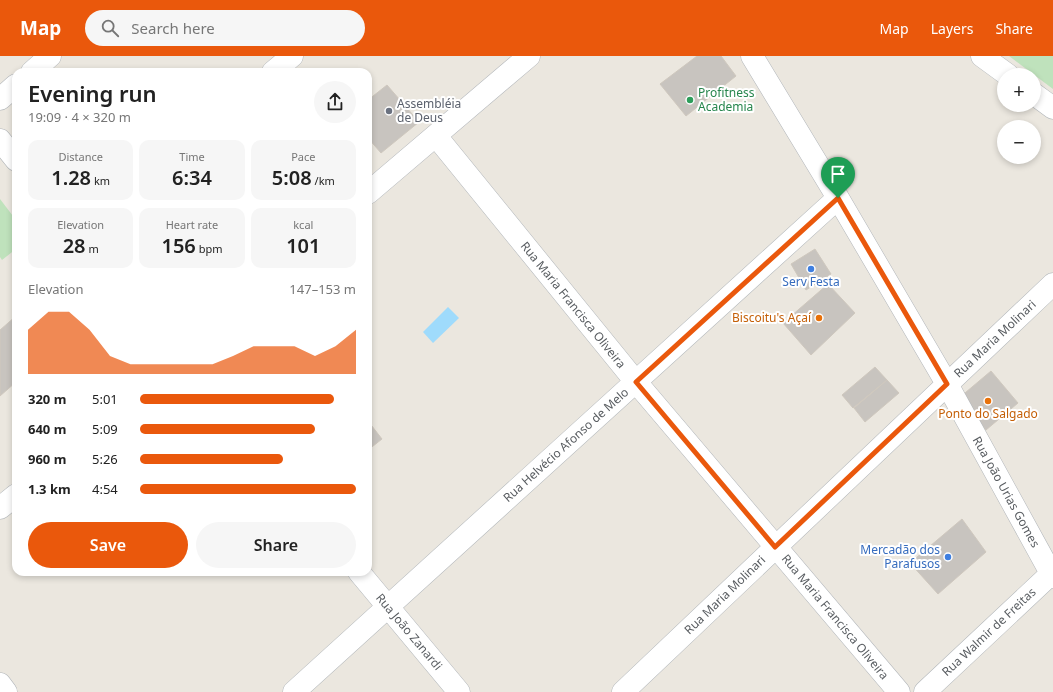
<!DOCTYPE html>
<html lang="en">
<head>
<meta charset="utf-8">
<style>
	body { margin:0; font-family:"Noto Sans",sans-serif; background:#f6f6f6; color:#222; height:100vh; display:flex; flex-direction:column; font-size:15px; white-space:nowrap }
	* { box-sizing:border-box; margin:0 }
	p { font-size:13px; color:#767676 }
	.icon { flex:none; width:22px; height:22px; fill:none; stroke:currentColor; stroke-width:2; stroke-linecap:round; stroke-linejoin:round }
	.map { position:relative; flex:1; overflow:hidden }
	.details { position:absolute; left:12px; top:12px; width:360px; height:508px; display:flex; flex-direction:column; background:#fff; border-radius:12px; box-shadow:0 2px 6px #0003 }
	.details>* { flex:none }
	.buttons { position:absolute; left:997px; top:12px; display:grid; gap:8px }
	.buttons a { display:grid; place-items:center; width:44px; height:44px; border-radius:50%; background:#fff; box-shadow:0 2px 6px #0003; font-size:20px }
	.pin { position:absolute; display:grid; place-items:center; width:34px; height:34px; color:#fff; margin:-41px -17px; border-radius:50% 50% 50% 0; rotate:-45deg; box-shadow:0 0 4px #0007 }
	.pin .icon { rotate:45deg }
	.round { display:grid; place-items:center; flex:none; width:42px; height:42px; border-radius:21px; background:#f6f6f6 }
	.headline { display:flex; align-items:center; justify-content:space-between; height:68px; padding:0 16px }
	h1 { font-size:22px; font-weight:600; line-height:30px }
	.figures { display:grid; grid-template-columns:repeat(3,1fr); gap:6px; height:68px; padding:4px 16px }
	.figures div { display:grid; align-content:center; border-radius:10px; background:#f6f6f6; text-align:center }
	.figures b { font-size:20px; font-weight:600 }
	.figures small { font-size:11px; font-weight:400 }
	.figures p { font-size:11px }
	.chart { height:112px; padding:8px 16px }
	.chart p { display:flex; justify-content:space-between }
	.chart svg { width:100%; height:72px; margin-top:4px; fill:#ea580c; opacity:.7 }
	.cta { display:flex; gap:8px; margin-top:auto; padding:8px 16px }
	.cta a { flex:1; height:46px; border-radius:24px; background:#ea580c; color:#fff; font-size:16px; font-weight:600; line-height:46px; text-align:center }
	.cta a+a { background:#f6f6f6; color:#222 }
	ul { padding:0 16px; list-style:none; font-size:13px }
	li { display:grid; grid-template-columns:64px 48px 1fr; align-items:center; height:30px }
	li i { height:10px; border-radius:5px; background:#ea580c }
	header { display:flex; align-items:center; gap:24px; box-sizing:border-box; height:56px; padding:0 20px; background:#ea580c; color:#fff }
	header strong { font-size:19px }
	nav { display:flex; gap:22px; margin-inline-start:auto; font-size:14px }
	.search { width:280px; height:36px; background:#f6f6f6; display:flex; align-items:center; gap:10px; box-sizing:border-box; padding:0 14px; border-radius:22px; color:#767676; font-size:15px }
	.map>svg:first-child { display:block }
	.green { fill:#bfe2bc }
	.water { fill:#9fdbfc }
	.building { fill:#c8c4bf; stroke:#cfc8be }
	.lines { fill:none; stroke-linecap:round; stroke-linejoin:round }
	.minor-casing { stroke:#b2b6ba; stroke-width:23 }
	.minor { stroke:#fff; stroke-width:22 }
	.route-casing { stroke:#fff; stroke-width:8 }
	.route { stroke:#ea580c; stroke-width:5 }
	.leisure-dot { fill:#2e9e5b; stroke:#fff; stroke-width:1.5 }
	.worship-dot { fill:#6b7280; stroke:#fff; stroke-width:1.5 }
	.shop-dot { fill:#3f7fe0; stroke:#fff; stroke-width:1.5 }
	.food-dot { fill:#e8710a; stroke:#fff; stroke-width:1.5 }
	.labels { text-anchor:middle; stroke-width:4; stroke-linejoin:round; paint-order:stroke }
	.leisure-label { font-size:12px; fill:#27864d; stroke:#fff; text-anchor:start }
	.worship-label { font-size:12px; fill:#5b616d; stroke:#fff; text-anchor:start }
	.shop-label { font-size:12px; fill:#366cbe; stroke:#fff }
	.street-label { font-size:12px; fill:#585c60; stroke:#fff }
	.food-label { font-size:12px; fill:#c56008; stroke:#fff; text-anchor:end }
</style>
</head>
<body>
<header>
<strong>Map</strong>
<div class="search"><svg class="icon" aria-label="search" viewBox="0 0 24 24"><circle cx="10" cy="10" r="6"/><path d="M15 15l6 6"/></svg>Search here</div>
<nav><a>Map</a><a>Layers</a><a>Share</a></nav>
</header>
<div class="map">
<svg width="1053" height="636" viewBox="0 0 1053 636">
	<rect width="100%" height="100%" fill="#ebe7df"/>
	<path class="green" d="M 1009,0 L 1053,0 L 1053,33 Z
		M 0,143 L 16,164 L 16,193 L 2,204 L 0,201 Z"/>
	<path class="water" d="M 448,251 L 459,262 L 433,287 L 423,276 Z"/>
	<path class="building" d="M 697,0 L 721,0 L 736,20 L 686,60 L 660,28 Z
		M 387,29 L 419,66 L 381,97 L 368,82 L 368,44 Z
		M 815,193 L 831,218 L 806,234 L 791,208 Z
		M 828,228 L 855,257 L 811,299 L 783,267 Z
		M 16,260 L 16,326 L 0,340 L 0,274 Z
		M 875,311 L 887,324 L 853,352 L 842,339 Z
		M 991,315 L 1018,347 L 986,374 L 959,342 Z
		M 887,324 L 899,337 L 865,366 L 854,352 Z
		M 368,365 L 382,383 L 368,394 Z
		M 962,463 L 986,496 L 938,538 L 910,507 Z"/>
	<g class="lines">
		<defs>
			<path id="minor" d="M 752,0 L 838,142 L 947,328 L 1053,521
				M 982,0 L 1008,19
				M 32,16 L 50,0
				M 273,16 L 292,0
				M 1034,38 L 1053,52
				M 0,43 L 16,29
				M 436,80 L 636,326 L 899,636
				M 0,84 L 16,104
				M 368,137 L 529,0
				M 0,452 L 16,439
				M 359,516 L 459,636
				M 0,628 L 6,636
				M 294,636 L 838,142
				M 623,636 L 1053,228
				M 925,636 L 1053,516"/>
		</defs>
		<use href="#minor" class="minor-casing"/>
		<use href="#minor" class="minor"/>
	</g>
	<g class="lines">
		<defs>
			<path id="route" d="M 838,142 L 947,328 L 775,491 L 636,326 Z"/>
		</defs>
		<use href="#route" class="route-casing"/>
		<use href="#route" class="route"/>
	</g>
	<circle class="leisure-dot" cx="690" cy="44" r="4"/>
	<circle class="worship-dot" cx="389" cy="55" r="4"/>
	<g class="shop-dot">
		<circle cx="811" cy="213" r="4"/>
		<circle cx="948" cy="501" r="4"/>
	</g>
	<g class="food-dot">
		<circle cx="819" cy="262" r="4"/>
		<circle cx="988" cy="345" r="4"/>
	</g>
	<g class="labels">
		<g class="leisure-label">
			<text x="698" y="41">Profitness<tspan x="698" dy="14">Academia</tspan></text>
		</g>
		<g class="worship-label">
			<text x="397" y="52">Assembléia<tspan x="397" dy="14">de Deus</tspan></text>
		</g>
		<g class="shop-label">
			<text x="811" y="230">Serv Festa</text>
			<text x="940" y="498" text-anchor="end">Mercadão dos<tspan x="940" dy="14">Parafusos</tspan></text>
		</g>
		<g class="street-label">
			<text transform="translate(573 249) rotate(51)" y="4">Rua Maria Francisca Oliveira</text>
			<text transform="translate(995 283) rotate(-43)" y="4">Rua Maria Molinari</text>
			<text transform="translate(566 389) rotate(-42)" y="4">Rua Helvécio Afonso de Melo</text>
			<text transform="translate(1006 436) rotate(61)" y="4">Rua João Urias Gomes</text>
			<text transform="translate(725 539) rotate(-44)" y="4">Rua Maria Molinari</text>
			<text transform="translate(835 561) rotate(50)" y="4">Rua Maria Francisca Oliveira</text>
			<text transform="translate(409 576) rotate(50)" y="4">Rua João Zanardi</text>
			<text transform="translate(989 576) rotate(-43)" y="4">Rua Walmir de Freitas</text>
		</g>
		<g class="food-label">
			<text x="811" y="266">Biscoitu's Açaí</text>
			<text x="988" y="362" text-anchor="middle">Ponto do Salgado</text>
		</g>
	</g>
</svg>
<div class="buttons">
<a>+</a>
<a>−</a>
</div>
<div class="pin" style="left:838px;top:142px;background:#1e9e55"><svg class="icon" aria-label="arrive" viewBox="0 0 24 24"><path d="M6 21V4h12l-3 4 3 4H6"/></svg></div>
<section class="details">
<div class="headline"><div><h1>Evening run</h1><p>19:09 · 4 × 320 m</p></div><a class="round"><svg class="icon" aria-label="share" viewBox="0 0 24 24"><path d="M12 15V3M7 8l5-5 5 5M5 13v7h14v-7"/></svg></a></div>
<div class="figures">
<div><p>Distance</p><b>1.28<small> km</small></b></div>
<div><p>Time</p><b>6:34</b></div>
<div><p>Pace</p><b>5:08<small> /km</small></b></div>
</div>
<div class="figures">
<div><p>Elevation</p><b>28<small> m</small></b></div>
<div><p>Heart rate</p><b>156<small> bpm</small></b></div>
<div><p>kcal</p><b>101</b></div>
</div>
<div class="chart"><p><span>Elevation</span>147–153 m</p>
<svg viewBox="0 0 160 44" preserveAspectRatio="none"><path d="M0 44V17L10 6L20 6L30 17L40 33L50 38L60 38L70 38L80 38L90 38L100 33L110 27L120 27L130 27L140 33L150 27L160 17V44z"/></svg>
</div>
<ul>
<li><b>320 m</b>5:01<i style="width:90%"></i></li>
<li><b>640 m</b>5:09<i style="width:81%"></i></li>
<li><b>960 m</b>5:26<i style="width:66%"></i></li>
<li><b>1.3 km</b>4:54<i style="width:100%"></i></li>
</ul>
<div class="cta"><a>Save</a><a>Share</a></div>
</section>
</div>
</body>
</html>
